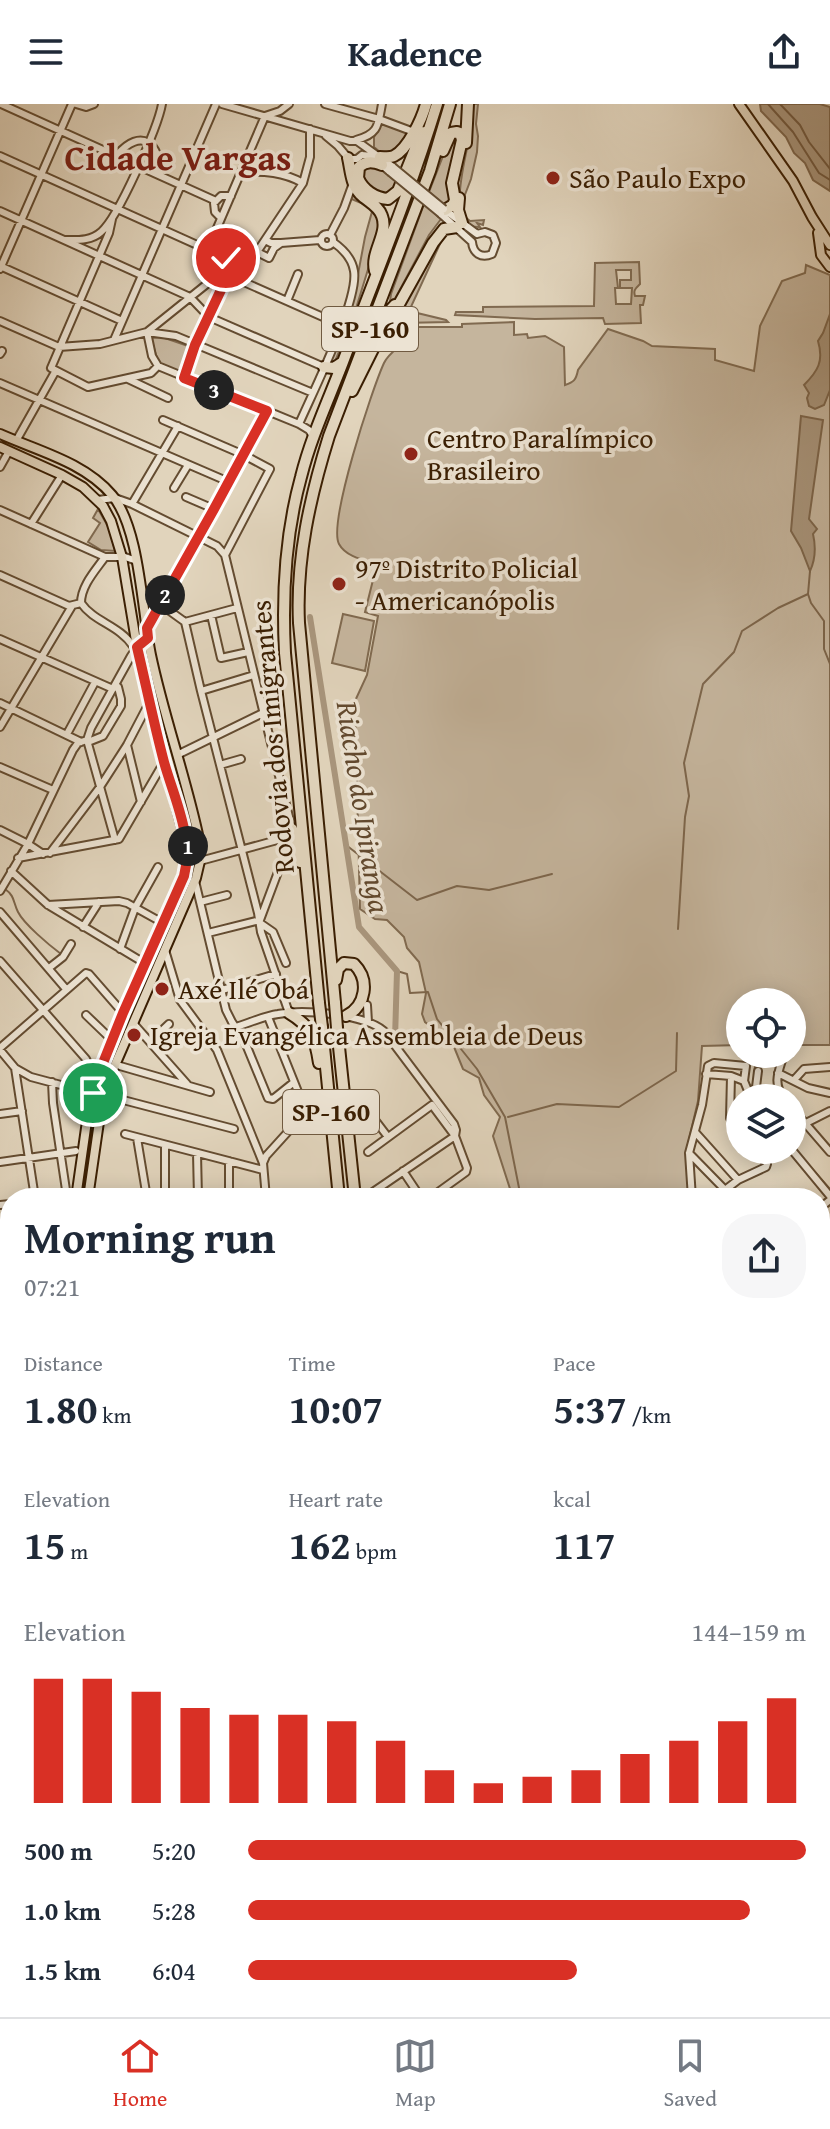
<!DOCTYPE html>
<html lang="en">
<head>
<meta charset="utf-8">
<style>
	body { margin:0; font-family:"Gentium Book Plus",serif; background:#f6f6f7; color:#1f2937; height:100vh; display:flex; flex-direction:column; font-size:30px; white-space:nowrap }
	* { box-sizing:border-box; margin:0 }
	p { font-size:26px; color:#747a83 }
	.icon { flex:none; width:44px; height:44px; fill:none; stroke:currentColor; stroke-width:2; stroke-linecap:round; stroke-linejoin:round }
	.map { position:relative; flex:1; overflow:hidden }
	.details { position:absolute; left:0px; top:1084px; width:830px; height:830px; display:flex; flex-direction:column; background:#fff; border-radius:32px 32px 0 0; box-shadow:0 4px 20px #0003 }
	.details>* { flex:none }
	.fabs { position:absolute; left:726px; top:884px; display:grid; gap:16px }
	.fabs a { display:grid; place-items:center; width:80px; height:80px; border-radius:50%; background:#fff; box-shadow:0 4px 20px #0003; font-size:40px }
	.pin { position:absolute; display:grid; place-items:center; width:68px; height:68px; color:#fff; margin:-34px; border:4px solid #fff; border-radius:50%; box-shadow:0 2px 8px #0007 }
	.km { position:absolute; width:40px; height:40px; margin:-20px; border-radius:50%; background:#222; color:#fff; font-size:22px; line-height:40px; text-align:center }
	.round { display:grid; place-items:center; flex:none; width:84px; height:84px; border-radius:32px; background:#f6f6f7 }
	.summary { display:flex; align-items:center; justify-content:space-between; height:136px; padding:0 24px }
	h1 { font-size:44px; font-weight:700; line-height:60px }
	.stats { display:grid; grid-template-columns:repeat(3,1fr); gap:12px; height:136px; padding:8px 24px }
	.stats div { display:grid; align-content:center }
	.stats b { font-size:40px; font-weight:700 }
	.stats small { font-size:22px; font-weight:400 }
	.stats p { font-size:22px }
	.chart { height:224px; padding:16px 24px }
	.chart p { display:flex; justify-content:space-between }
	.chart svg { width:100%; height:144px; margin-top:8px; stroke:#d93025; stroke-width:6 }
	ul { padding:0 24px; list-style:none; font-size:26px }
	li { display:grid; grid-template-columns:128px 96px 1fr; align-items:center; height:60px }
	li i { height:20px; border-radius:10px; background:#d93025 }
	header { display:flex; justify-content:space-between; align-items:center; height:104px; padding:0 24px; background:#fff; font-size:36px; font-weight:700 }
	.dock { display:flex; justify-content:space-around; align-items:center; height:112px; border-top:2px solid #e0e1e3; background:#fff; font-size:22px; color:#747a83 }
	.dock a { display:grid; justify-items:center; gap:4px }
	.dock .selected { color:#d93025 }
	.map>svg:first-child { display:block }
	.green { fill:#c5b59d; stroke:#806a50; stroke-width:2; fill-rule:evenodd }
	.water { fill:#a9967d; stroke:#7d664c; stroke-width:2 }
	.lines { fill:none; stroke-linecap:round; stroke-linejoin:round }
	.shore { stroke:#725a40; stroke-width:2 }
	.stream { stroke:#7d664c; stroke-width:2 }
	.river { stroke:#a9967d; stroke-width:6 }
	.minor-casing { stroke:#644c31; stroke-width:10 }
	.major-casing { stroke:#3b1f03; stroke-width:12 }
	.highway-casing { stroke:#3b1f03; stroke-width:14 }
	.minor { stroke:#ece3d3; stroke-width:6 }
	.major { stroke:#e1d4bc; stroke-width:8 }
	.highway { stroke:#e1d4bc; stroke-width:10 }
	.minor-bridge-casing { stroke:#644c31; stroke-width:10; stroke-linecap:butt }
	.highway-bridge-casing { stroke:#3b1f03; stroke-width:14; stroke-linecap:butt }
	.minor-bridge { stroke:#ece3d3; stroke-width:6 }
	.highway-bridge { stroke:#e1d4bc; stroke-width:10 }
	.route-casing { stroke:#fff; stroke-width:16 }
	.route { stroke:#d93025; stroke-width:10 }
	.poi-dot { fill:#8f2418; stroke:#ece3d3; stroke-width:3 }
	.labels { text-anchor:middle; stroke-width:7; stroke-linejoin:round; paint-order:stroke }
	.shield { fill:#ece3d3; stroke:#705a41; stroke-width:2 }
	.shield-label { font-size:26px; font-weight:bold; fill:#3b1f03 }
	.poi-label { font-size:28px; fill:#3b1f03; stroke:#ece3d3; text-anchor:start }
	.street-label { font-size:28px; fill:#3b1f03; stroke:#ece3d3 }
	.water-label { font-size:30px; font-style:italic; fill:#62492e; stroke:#ece3d3 }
	.district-label { font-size:36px; font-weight:bold; fill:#7a1f14; stroke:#ece3d3 }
</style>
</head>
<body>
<header><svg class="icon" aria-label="menu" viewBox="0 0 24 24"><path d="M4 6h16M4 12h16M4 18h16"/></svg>Kadence<svg class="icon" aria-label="share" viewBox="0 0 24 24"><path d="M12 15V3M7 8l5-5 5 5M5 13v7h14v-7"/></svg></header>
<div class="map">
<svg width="830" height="1913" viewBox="0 0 830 1913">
	<rect width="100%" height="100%" fill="#e1d4bc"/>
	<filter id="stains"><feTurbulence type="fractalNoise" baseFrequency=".0025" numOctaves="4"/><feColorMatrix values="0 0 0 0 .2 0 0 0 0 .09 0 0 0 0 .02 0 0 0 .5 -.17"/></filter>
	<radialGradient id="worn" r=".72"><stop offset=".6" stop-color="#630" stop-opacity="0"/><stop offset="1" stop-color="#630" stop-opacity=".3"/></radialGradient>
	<path class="green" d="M 470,0 L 478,0 L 476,20 L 478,32 L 477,48 L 471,75 L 461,101 L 464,112 L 470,117 L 484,116 L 483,121 L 477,119 L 480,123 C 445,125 465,58 468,39 C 470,26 468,13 470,0 Z
		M 381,18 L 409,28 C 400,41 398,50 381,49 L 374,43 L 374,33 Z
		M 459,32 L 453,94 L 447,100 L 443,100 L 429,88 L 450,34 Z
		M 365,61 L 381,65 L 398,79 L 391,90 L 379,91 L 360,74 Z
		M 353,81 C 363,98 381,102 381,123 L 354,211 L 334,260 L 330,262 L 328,260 L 352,202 L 365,133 L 373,104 L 349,94 Z
		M 424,100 L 441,115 L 429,131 L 395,195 L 390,197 L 391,190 Z
		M 447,126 L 458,128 L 445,129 L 409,207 L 446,216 L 448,218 L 401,219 L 398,213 L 399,206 L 437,136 Z
		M 639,158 L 640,180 C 636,184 633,186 635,192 L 645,192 L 643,201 L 640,201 L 641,219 L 605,220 L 603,214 L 535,215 L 455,211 L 456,208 L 483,208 L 483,203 L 594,202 L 595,159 ZM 616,166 L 631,166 L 631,176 L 620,176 L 620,184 L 632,184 L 631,200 L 616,200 L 615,184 L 618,184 Z
		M 806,161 L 830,171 L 830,941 L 792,941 L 792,898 L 740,898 L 740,941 L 702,942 L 698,997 L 686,1048 L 689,1094 L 513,1094 L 493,1032 L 500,1013 L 484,991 L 479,974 L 463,965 L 452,938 L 425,918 L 422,910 L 426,889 L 419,858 L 407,844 L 404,833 L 387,816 L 375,815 L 360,805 L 355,597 L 367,571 L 378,512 L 365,508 L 377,460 C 364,456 346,453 339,440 C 328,419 372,285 384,259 C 388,250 398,244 405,237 L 405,223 L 462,223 L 462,220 L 514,218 L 514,231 L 527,230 L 528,234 L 545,232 L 564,243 L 565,281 C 574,278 576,276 578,266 L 608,225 L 643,237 L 652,242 L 715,245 L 715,256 L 754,267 L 760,222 L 782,177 L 805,169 Z
		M 162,233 L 191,243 L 179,270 L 159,261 L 151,234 Z
		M 98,405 L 110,426 L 115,447 L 101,446 L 88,438 L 100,419 L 93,414 Z
		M 343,510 L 374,517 L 365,567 L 332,559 Z"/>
	<path class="water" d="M 760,0 L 820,0 L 830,3 L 830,87 L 813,76 L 805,59 L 794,49 L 786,33 L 761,7 Z
		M 830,210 L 830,286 L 824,301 L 815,305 L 809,302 L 807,294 L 809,289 L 804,281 C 818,267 824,257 818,237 L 823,229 Z
		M 801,312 L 823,316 L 809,415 L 817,425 L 813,430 C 816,443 816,454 810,467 L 801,444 L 791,427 Z"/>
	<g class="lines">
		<path class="shore" d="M 768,0 L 793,28 L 819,69 L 830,76
			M 780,0 L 800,21 L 809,38 L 830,65"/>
		<path class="stream" d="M 810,467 L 808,490 L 811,499 L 824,517 L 824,545 L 830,560
			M 346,741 L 417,796 L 457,782 L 489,786 L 552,770
			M 5,785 C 15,792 13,798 18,808 C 24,820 49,841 61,850
			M 678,825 L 685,713 L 689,692 L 684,659 L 703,580 L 734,548 L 742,527 L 778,504 L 808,490
			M 397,867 L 407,870 L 410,889 L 428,888 L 437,915 L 477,965 L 505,1013 L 521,1094
			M 754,973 L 756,950
			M 508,1013 L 557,1000 L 619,1003 L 676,967 L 677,929
			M 792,1042 L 830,1085"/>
		<path class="river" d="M 310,513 L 359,823 L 397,867 L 395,935"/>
		<defs>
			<path id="minor" d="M 1,0 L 216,97
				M 76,0 L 86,3 L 94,0
				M 222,0 L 350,37 L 357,37 L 393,63
				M 325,0 L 379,15 L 414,28
				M 265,12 L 280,7 L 289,0
				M 326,32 L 338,42 L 349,55 L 357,55 L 362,51
				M 356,36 C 379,30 378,21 382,0
				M 117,51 C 141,23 161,39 160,71
				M 362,51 L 371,52 L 390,68
				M 0,52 L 226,154 L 228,171 L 195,241 L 184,274
				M 242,68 C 265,67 283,68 303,79
				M 445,106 L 477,130
				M 0,107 L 190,193 L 209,213 L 324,263
				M 441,110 L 472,138 C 473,149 481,155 492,150 L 496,139 L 493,131 L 485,128 L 477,130
				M 221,114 L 215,108 L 214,99 L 221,92 L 231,92
				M 112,115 L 109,129 L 51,264 L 88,283 L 151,269 L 158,262
				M321 136a6 6 0 1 1 12 0a6 6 0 1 1-12 0Z
				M 330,131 L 344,104 L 353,79
				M 65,136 C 78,136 91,137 101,128 C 118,114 158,23 162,0
				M 265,136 L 271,139 L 281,139 L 274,144 L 269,154 L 257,148 L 303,79 L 310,53 L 310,25
				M 281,139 L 320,136
				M 208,145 L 265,12
				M 0,162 L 122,217
				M 0,165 L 72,0
				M 228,171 L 341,221
				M 287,197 L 298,170
				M 0,217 L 59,243 L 100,240 L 147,228 L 228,163
				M 114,236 L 216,0
				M 0,250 L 2,247
				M 158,262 L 152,252 L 147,228 L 176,232 L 313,289
				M 158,262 L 299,320 L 309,326 L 313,332
				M 128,275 L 168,294
				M 0,279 L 229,378
				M 163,316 L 244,351 L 270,365 L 225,451
				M 299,320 C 312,290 359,196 354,167 C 352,154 343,145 333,138
				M 16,337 L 55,268
				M 0,363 L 9,347
				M 174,384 L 188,361
				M 186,393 L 214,405
				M 97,396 L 115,394 L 132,400 L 217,442 L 225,451 L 292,725 L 290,729 L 281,735 L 200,757
				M 132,400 L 178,322
				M 0,406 L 105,453 L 125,453 L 137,457
				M 31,420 L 62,371
				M 0,471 L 69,502 L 81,499
				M 81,499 C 94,518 119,521 133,542 L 137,543
				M 81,499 C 81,482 95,467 105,453
				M 160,500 L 185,518 L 237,504
				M 211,511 L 221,554 L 248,548
				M 185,518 L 201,587 L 258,809 L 261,828 L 289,909
				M 147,524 L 214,405 L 267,307
				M 0,535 L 113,585
				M 201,587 L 254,571
				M 0,599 L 81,638
				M 0,623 L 72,502
				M 67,630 L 95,578
				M 87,636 L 115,736
				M 88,638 L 103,632 L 121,602 L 121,595 L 118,583 L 115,581
				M 127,641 L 141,698
				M 177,651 L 263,609
				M 220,661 L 241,655
				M 0,663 L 53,686
				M 0,726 L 28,740 L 43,750
				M 50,749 L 100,683 L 127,641 L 149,599
				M 18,754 L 119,735 L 164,658
				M 11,767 L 48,801 L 146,860
				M 195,777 L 226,906 L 232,918 L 245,938 L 268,994 L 273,995 L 293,979
				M 0,787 L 28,740 L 73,646 L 78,639 L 87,636 L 91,624 L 131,552 L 137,543 L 148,534
				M 200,798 L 227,791
				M 48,801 L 119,797 L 127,799 L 163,819
				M 0,808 L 66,885
				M 260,819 L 273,828 L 286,859
				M 83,823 L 99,798
				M 208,829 L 260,816 L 278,768
				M 120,845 L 135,804 L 158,763
				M 165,846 L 180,896 L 217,946 L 263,1059
				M 0,857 L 86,955 L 89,962
				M 49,864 L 63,853 L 71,840
				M 222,886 L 276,870
				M 367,901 L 368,918
				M 86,911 L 112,936
				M 133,919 L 187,980
				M 236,923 C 249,919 264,912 278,910 C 304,905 364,910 384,927 L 454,1020 L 456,1026 L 455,1032 L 467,1064 L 466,1068 L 430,1094
				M 150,938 L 169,920
				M 0,944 L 86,869 L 89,870 L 123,909
				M 0,946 L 15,964 L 31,973 L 91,989
				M 120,962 L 210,988
				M 15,964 L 35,1094
				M 778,969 L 808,984 L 830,989
				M 706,970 L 731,972 L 744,977
				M 731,972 L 730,1014 L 740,1028
				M 794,976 L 804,965 L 830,963
				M 64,981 L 77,969 L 89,962 L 110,972
				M 749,989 L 756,983 L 758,967
				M 104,991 L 234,1025
				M 784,994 C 772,979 779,967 784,950
				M 362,999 L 388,1033
				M 792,1004 L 830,1048
				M 0,1010 L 22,1007
				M 806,1019 L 830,1007
				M 695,1028 L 738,1076
				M 125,1030 L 263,1066
				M 137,1034 L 147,1094
				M 165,1041 L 165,1094
				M 792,1046 L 830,1092
				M 368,1048 L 432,1001 L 455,1032
				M 197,1049 L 198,1094
				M 689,1049 L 733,1094
				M 229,1057 L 229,1094
				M 0,1058 L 76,1047
				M 403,1067 L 421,1094
				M 725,1086 L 738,1076 L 766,1063 L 767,1060 L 756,1046
				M 47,1094 L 63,1091 L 66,1086 L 53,999 L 52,978
				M 266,1094 L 263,1059 L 266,1052 L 304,1010 L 305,1005 L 268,913
				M 374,1094 L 372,1090 L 373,1088 L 455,1032
				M 692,1094 L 689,1049 L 702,1001 L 708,962 L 714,959 L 746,962 L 744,977 L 751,994
				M 0,1101 L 10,1100
				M 820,1104 L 830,1096
				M 0,1139 L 10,1138
				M 820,1148 L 830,1145
				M 0,1179 L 10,1242
				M 826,1228 L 830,1217
				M 820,1254 L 830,1256
				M 0,1257 L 10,1255
				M 0,1277 L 10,1269
				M 820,1281 L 830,1285
				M 0,1307 L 10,1318
				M 820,1310 L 830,1317
				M 10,1332 L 5,1339 L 10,1352
				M 820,1343 L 830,1352
				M 820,1373 L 830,1369
				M 0,1392 L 10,1383
				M 0,1399 L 10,1410
				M 820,1408 L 830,1405
				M 0,1439 L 10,1440
				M 820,1443 L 823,1441 L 830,1448
				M 0,1478 L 10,1451
				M 0,1482 L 10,1489
				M 0,1567 L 10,1570
				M 820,1596 L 830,1591
				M 3,1669 L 10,1649
				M 820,1691 L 830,1702
				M 4,1703 L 10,1712
				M 821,1722 L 830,1716
				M 0,1753 L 10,1755
				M 824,1781 L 830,1769
				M 0,1801 L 10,1847
				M 820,1853 L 830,1857
				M 0,1883 L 10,1882
				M 820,1885 L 830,1887
				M 820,1896 L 830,1897
				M 115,1904 L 120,1913
				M 171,1904 L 177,1913
				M 203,1904 L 208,1913
				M 266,1904 L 272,1913
				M 565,1904 L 571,1913
				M 613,1904 L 615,1913
				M 722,1904 L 723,1913
				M 755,1904 L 756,1913
				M 791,1904 L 803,1913
				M 84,1913 L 108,1904
				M 232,1913 L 247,1904
				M 307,1913 L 319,1904
				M 360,1913 L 369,1904
				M 405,1913 L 413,1910 L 435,1913
				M 453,1913 L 456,1904
				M 502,1913 L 511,1904
				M 552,1913 L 563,1904
				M 784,1913 L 787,1904"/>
			<path id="major" d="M 739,0 L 793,77 L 812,113 L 830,141
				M 818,129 L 821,151 L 830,163
				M 0,330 C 38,347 84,358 112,391 C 140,424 142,508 151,551 C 164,613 186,673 199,735 L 200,757 L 196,774 L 106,982 L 100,1011 L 88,1094
				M 0,343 L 62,371 L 83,383 L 103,402 L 111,417 L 122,453 L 137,543 L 149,598 L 188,747 L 184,772 L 123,909 L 91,989 L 76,1094
				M 647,1904 L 649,1913
				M 658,1904 L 660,1913"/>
			<path id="highway" d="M 466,39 L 468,0
				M 443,47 L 451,29 L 457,28 L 460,29 L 462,36 L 452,79 L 455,96 L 453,101 L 445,106
				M 380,53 C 385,53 390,54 394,52 C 408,45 422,15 426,0
				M 348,54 C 351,67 351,80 360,90 C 368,98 378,101 382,112 C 389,130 370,148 375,167
				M 382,61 C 374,58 367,56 359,63 L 358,74 C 363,86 375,94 388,95 L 398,87 L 422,28
				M 459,94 L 458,106 L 462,119
				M 388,222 L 383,220 L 382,215 L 395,201
				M 324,263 L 334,264 L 343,258
				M 352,287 L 381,229 L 394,213 L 398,202 L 433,139 L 444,125 L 457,123
				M 292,725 L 300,758
				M 336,876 L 338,865 L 344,859 L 354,860 C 370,876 366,902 346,912
				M 319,899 L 285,549 C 282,490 285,431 301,373 C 311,333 328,297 343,258 C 375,173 410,88 437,0
				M 335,899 L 299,519 C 296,455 310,393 329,332 L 430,67 L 450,0
				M 289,909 C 312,923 315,933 319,959
				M 322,923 L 339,1094
				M 337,924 L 355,1094
				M 820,1805 L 830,1808
				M 820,1824 L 830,1827"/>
		</defs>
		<use href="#minor" class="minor-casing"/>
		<use href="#major" class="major-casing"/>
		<use href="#highway" class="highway-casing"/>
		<use href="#minor" class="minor"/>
		<use href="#major" class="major"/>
		<use href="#highway" class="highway"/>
		<defs>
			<path id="minor-bridge" d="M 393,63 L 444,105
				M 390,68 L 441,110"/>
			<path id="highway-bridge" d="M 319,899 L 322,923
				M 335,899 L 337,924"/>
		</defs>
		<use href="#minor-bridge" class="minor-bridge-casing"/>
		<use href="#highway-bridge" class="highway-bridge-casing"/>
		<use href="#minor-bridge" class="minor-bridge"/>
		<use href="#highway-bridge" class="highway-bridge"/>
	</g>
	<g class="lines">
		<defs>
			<path id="route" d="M 93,989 L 91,989 L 123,909 L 184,772 C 194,734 174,694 164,658 C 154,620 146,581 137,543 L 148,534 L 147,524 L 214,405 L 267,307 L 184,274 L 195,241 L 228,171 L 226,154"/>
		</defs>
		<use href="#route" class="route-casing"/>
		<use href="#route" class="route"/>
	</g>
	<g class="poi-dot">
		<circle cx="553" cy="74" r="8"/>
		<circle cx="411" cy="350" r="8"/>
		<circle cx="339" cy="480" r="8"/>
		<circle cx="162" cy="885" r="8"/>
		<circle cx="134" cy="931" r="8"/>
	</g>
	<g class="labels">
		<g class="shield">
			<rect x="322" y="203" width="96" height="44" rx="6"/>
			<rect x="283" y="986" width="96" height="44" rx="6"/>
		</g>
		<g class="shield-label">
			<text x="370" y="234">SP-160</text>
			<text x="331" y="1017">SP-160</text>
		</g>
		<g class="poi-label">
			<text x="569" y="84">São Paulo Expo</text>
			<text x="427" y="344">Centro Paralímpico<tspan x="427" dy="32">Brasileiro</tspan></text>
			<text x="355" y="474">97º Distrito Policial<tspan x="355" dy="32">- Americanópolis</tspan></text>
			<text x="178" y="895">Axé Ilé Obá</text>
			<text x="150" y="941">Igreja Evangélica Assembleia de Deus</text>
		</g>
		<g class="street-label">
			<text transform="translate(272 633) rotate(-95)" y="10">Rodovia dos Imigrantes</text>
		</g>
		<g class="water-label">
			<text transform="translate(363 703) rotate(81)" y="10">Riacho do Ipiranga</text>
		</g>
		<g class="district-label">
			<text x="178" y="66">Cidade Vargas</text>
		</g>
	</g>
	<rect width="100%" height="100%" filter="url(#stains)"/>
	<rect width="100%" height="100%" fill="url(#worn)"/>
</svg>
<div class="fabs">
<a><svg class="icon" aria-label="locate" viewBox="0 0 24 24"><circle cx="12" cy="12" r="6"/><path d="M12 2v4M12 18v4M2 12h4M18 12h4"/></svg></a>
<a><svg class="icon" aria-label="layers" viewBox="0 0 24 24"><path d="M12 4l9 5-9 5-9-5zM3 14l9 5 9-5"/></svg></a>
</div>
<div class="pin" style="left:93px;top:989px;background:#1e9e55"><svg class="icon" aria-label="arrive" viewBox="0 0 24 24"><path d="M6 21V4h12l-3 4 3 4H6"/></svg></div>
<div class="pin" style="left:226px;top:154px;background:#d93025"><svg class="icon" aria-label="check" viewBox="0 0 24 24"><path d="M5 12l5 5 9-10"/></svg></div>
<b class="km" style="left:188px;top:742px">1</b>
<b class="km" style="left:165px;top:491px">2</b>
<b class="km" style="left:214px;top:286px">3</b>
<section class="details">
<div class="summary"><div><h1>Morning run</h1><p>07:21</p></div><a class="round"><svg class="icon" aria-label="share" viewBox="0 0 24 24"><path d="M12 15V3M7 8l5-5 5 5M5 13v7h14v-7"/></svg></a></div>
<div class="stats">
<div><p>Distance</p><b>1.80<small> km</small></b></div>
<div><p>Time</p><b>10:07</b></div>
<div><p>Pace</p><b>5:37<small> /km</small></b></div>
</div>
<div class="stats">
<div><p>Elevation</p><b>15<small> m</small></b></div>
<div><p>Heart rate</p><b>162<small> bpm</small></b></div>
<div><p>kcal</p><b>117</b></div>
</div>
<div class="chart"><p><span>Elevation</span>144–159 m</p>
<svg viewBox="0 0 160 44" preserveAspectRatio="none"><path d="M5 44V6M15 44V6M25 44V10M35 44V15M45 44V17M55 44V17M65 44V19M75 44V25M85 44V34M95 44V38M105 44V36M115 44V34M125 44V29M135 44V25M145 44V19M155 44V12"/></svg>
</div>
<ul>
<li><b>500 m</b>5:20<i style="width:100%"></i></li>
<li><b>1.0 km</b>5:28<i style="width:90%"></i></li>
<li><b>1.5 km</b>6:04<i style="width:59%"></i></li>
</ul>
</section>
</div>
<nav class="dock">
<a class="selected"><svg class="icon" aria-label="home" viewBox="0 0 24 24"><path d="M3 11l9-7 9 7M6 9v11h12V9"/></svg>Home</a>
<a><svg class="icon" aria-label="map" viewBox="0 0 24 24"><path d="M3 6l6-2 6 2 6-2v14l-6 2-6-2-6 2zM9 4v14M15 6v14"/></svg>Map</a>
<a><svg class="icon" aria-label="saved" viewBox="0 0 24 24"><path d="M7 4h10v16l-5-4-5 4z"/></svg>Saved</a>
</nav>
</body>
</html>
